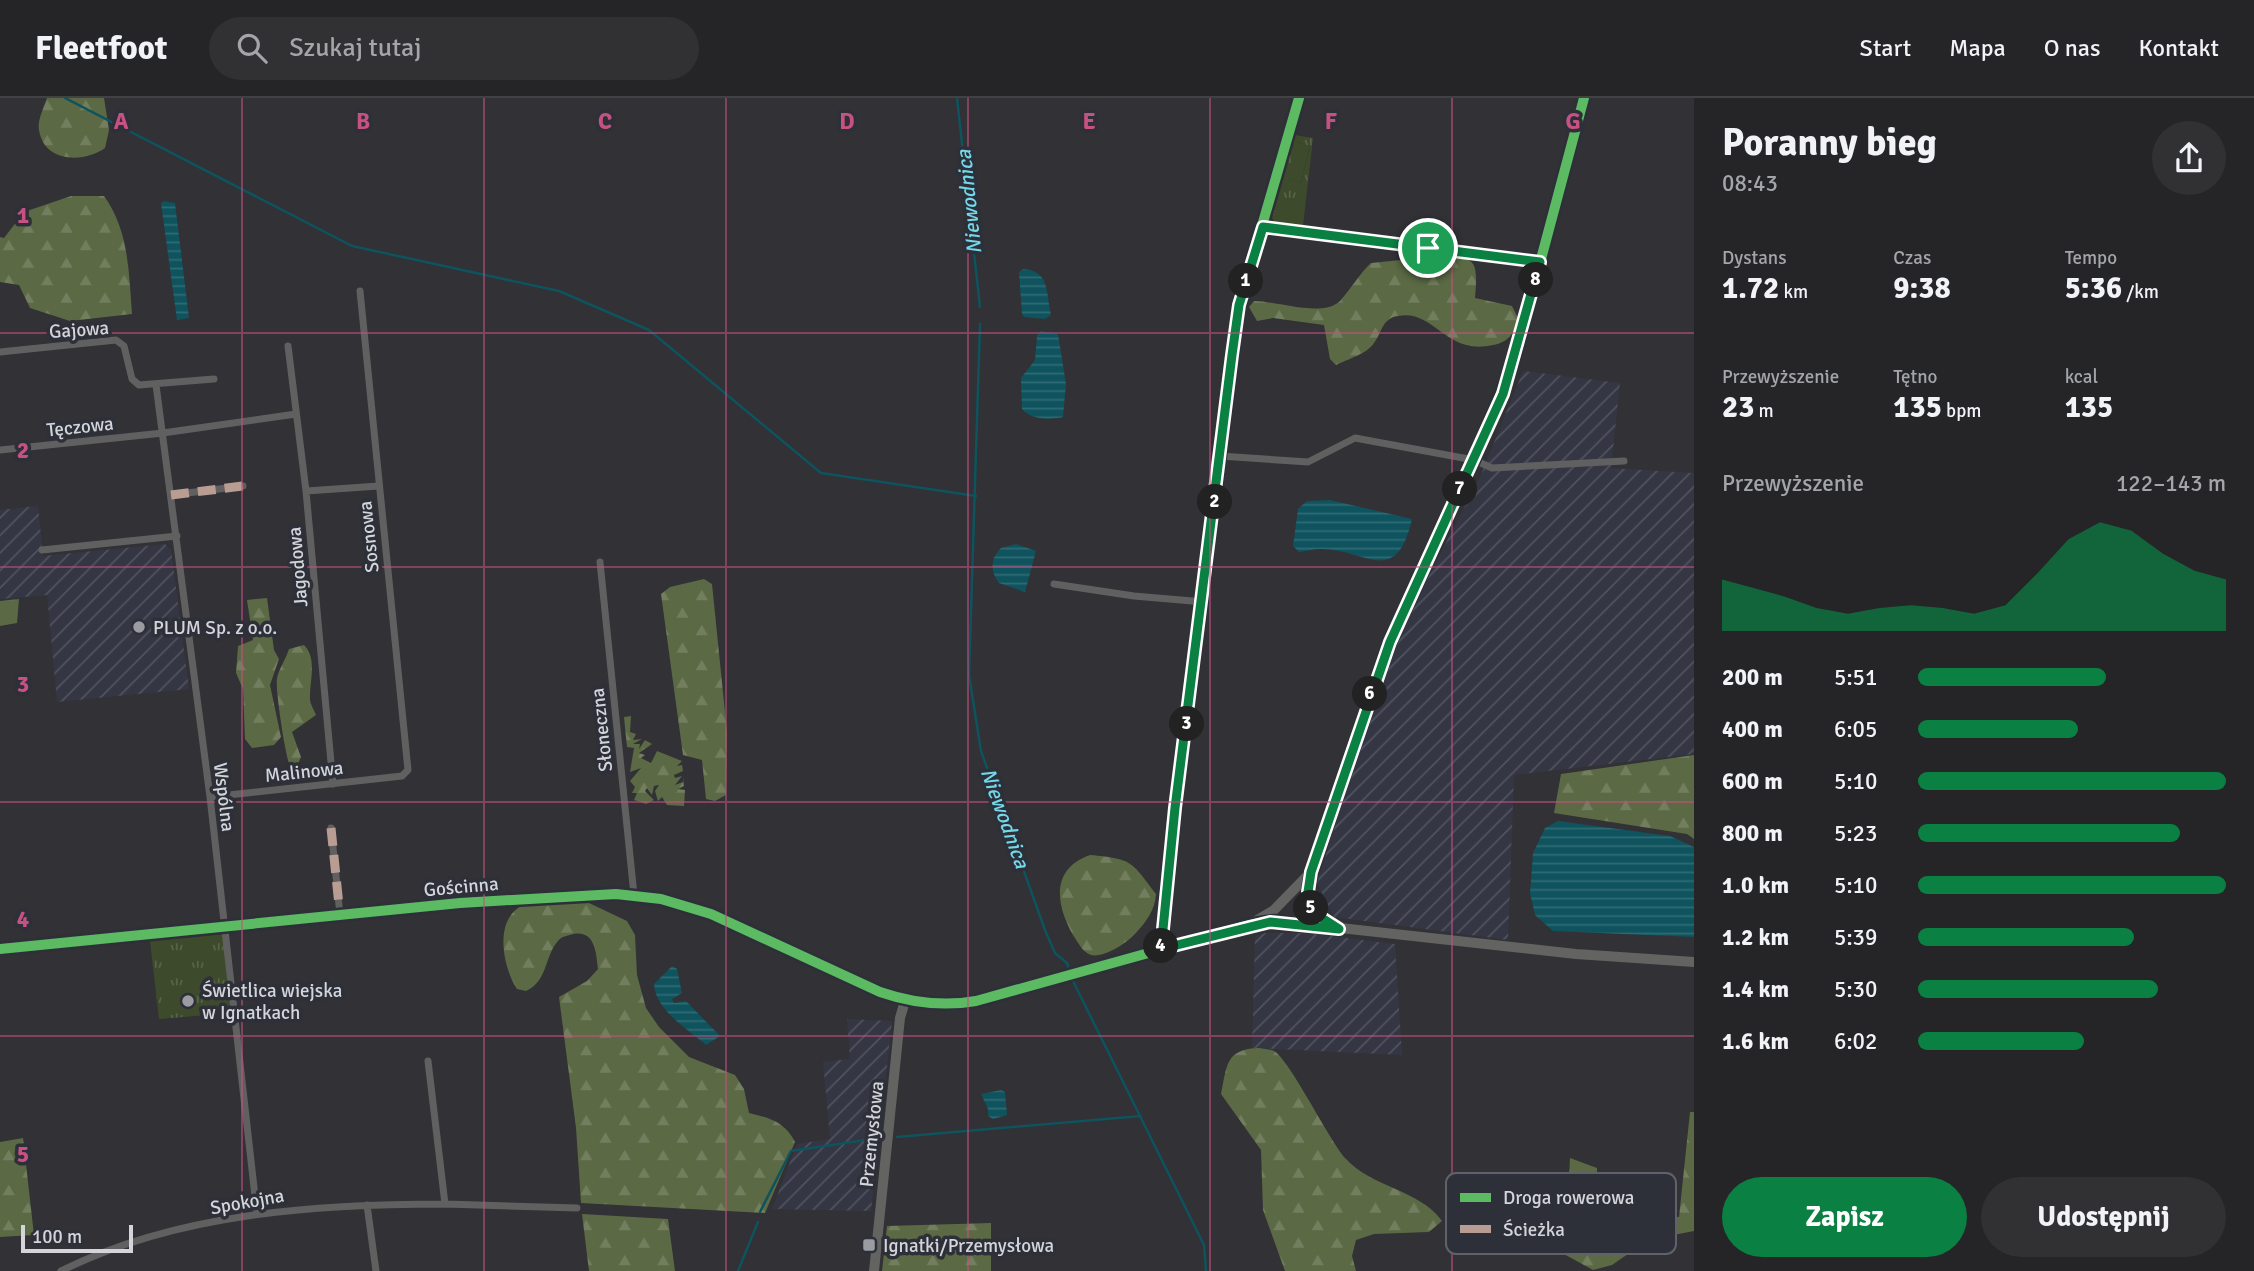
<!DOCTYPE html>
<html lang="pl">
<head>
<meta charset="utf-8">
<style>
	body { margin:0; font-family:Signika,sans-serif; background:#313134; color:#f1f3f6; height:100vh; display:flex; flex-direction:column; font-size:26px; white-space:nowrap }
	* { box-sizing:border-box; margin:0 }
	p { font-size:23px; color:#a3a5a8 }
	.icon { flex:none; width:38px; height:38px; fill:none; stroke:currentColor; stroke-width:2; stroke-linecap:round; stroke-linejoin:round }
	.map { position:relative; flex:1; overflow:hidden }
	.sheet { display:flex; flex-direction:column; background:#252528; width:560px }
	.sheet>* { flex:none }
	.scale { position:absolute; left:21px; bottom:18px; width:112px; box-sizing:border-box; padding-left:7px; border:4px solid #d4d5db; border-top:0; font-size:19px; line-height:24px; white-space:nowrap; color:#d4d5db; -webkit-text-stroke:5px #2e3039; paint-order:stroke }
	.pin { position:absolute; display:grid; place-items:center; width:60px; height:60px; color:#fff; margin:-30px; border:4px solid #fff; border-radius:50%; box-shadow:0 2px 7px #0007 }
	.km { position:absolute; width:35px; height:35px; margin:-18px; border-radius:50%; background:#222; color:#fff; font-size:19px; line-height:35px; text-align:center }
	.round { display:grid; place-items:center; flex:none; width:74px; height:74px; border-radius:37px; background:#313134 }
	.headline { display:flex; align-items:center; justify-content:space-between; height:119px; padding:0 28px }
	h1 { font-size:38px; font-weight:700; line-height:52px }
	.figures { display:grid; grid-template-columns:repeat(3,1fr); gap:10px; height:119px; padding:7px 28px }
	.figures div { display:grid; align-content:center }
	.figures b { font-size:30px; font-weight:700 }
	.figures small { font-size:19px; font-weight:400 }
	.figures p { font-size:19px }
	.chart { height:196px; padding:14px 28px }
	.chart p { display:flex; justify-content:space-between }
	.chart svg { width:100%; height:126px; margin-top:7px; fill:#0b8043; opacity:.7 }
	.cta { display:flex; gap:14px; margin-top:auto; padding:14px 28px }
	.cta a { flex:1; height:80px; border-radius:42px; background:#0b8043; color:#fff; font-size:28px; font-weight:700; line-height:80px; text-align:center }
	.cta a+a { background:#313134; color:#f1f3f6 }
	ul { padding:0 28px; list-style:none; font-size:23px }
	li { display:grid; grid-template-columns:112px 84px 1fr; align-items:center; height:52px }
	li i { height:18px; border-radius:9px; background:#0b8043 }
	header { display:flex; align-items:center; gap:42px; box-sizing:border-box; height:98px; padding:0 35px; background:#252528; border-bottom:2px solid #424245 }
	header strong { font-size:33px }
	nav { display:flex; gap:38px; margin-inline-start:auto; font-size:24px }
	.search { width:490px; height:63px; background:#313134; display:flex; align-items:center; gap:18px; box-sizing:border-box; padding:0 24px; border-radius:38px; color:#a3a5a8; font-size:26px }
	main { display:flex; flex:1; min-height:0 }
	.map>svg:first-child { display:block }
	.industrial { fill:url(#industrial-furrows) }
	.grass { fill:#3d4a2b }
	.forest { fill:url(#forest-firs) }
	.park { fill:url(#park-tufts); fill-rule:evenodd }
	.water { fill:url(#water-rules) }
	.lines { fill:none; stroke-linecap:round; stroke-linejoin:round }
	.stream { stroke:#0e535d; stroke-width:2.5 }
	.street { stroke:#606060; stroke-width:7 }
	.secondary { stroke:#636362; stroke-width:10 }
	.quiet { stroke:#b99d93; stroke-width:9; stroke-dasharray:18 9; stroke-linecap:butt }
	.cycleway-casing { stroke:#2e3039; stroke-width:15 }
	.cycleway { stroke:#5cba63; stroke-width:10 }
	.route-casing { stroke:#fff; stroke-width:14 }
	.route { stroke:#0b8043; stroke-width:9 }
	.grid { fill:none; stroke:#c75181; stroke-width:2; stroke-opacity:0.55 }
	.poi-dot { fill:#9b9ca1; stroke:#2e3039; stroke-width:2.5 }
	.labels { text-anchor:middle; stroke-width:7; stroke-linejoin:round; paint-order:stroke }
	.street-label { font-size:19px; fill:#d4d5db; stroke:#2e3039 }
	.poi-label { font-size:19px; fill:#d4d5db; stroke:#2e3039; text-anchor:start }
	.water-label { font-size:21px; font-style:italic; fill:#72d8ea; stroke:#2e3039 }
	.key { fill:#2e3039; stroke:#60626a; stroke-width:2 }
	.key-label { font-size:19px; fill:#d4d5db }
	.grid-label { font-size:23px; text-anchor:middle; font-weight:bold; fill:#c75181; stroke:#2e3039; stroke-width:7; stroke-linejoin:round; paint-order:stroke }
</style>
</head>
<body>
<header>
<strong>Fleetfoot</strong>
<div class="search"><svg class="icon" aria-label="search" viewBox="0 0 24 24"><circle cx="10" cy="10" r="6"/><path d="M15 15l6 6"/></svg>Szukaj tutaj</div>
<nav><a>Start</a><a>Mapa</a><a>O nas</a><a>Kontakt</a></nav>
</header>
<main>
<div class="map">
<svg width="1694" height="1173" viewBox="0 0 1694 1173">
	<defs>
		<pattern id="industrial-furrows" width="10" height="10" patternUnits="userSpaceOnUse" patternTransform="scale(1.75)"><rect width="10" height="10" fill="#343644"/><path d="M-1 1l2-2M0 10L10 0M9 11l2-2" fill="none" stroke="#50525e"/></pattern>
		<pattern id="forest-firs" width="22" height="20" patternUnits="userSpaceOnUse" patternTransform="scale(1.75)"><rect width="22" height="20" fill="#5b6944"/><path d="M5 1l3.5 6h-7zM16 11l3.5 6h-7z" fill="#727e5e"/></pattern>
		<pattern id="park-tufts" width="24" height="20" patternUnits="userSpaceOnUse" patternTransform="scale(1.75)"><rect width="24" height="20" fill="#3d4a2b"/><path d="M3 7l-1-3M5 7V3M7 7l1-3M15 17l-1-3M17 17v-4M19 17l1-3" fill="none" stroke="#586349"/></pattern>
		<pattern id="water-rules" width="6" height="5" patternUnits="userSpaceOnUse" patternTransform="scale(1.75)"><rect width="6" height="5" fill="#0e535d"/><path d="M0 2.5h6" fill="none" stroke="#306b74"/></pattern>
	</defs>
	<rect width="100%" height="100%" fill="#313136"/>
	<path class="industrial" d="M 1523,273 L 1620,285 L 1611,370 L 1694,375 L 1694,656 L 1514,677 L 1508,842 L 1334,819 L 1317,785 L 1390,553 L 1480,379 Z
		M 38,408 L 43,458 L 165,446 L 171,452 L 189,591 L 57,604 L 47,497 L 0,501 L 0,412 Z
		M 1265,835 L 1305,835 L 1395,846 L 1402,957 L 1252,950 L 1255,838 Z
		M 847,921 L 892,923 L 871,1113 L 772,1111 L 797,1046 L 830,1041 L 823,964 L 850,961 Z"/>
	<path class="grass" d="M 1296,44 L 1310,47 L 1301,85 L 1287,81 Z"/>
	<path class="forest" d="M 47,0 L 104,0 L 109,32 L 105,50 C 84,65 44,65 39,32 C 37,23 44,9 47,0 Z
		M 71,98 L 104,98 C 129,132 129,176 132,216 L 70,223 L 30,210 L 19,187 L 0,184 L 0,139 L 4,140 L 24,114 Z
		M 1431,159 C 1473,160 1479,155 1475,200 L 1512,208 L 1519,222 C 1513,236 1509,244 1493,247 C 1445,258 1435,211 1398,218 C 1382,220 1382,235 1374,245 C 1367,256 1348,261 1336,267 L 1330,261 L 1324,227 L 1273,220 L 1257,223 L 1249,209 L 1254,203 C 1277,203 1322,220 1340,203 C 1351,191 1359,176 1371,165 Z
		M 704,481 L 712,486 L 727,634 L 726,697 L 715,703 L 706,701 L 702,662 L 683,657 L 661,496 L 670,489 Z
		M 267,500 L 274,552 L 279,561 L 270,587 L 281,639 L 274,647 L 252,650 L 245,641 L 243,591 L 236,575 L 238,548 L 253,542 L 247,502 Z
		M 19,501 L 17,525 L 0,528 L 0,503 Z
		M 304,547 C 318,561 309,585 310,601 C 310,606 314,612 316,617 L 292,634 L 301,659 L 298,666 L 290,667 C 286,662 275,591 277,581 C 278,572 286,561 289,551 Z
		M 631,618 L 630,634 L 636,636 L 633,642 L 642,641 L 633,646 L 640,646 L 639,651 L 645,642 L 652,646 L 639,655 L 645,657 L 641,660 L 651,665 L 657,653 L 682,663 L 677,668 L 682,667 L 683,673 L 674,677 L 675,680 L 682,678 L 675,687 L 683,684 L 683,679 L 684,688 L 678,691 L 685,692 L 684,708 L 667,707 L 662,699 L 658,703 L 655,693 L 659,687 L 654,688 L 652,697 L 647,690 L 645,693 L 654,702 L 646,706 L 634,702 L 637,695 L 632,695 L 635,689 L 630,683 L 641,670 L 630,674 L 634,650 L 627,649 L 624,619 Z
		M 1694,657 L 1694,741 L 1687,736 L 1554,715 L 1561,676 Z
		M 1090,757 C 1133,761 1131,763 1156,796 C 1155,813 1145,825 1134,837 C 1125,846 1104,860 1091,857 C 1082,854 1078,844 1073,837 C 1056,807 1050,771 1090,757 Z
		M 556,804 L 589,805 L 627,823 L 635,837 L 637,877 L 646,910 L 659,929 L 689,959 L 735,977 L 744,991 L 749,1015 C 769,1020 784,1023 795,1044 L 765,1115 L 581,1105 L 576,1030 L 559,899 L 587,883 L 598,871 C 596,854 595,832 573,836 C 567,838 562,838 558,843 C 544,859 548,883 526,893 L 517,891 C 504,871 494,827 518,810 C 526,803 545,805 556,804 Z
		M 1259,950 C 1263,951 1270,951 1274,953 C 1289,961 1328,1040 1345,1060 C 1372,1090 1419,1091 1442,1123 L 1429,1134 L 1374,1136 L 1356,1142 L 1352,1158 L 1356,1173 L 1285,1173 L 1263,1112 L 1261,1052 L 1221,996 C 1227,968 1225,951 1259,950 Z
		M 1690,1014 L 1694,1014 L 1694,1133 L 1648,1142 L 1612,1167 L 1593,1172 L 1562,1155 L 1526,1142 L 1520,1123 L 1567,1125 L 1570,1060 L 1597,1070 L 1597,1112 L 1679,1119 Z
		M 23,1040 L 34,1137 L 0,1139 L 0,1044 Z
		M 582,1116 L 668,1121 L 675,1173 L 589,1173 Z
		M 991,1125 L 991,1173 L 882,1173 L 887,1128 Z"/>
	<path class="park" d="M 1295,37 L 1313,40 L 1303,128 L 1276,126 L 1272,120 ZM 1297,44 L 1310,48 L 1301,85 L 1288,81 Z
		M 223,836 L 232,915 L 159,921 L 150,843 Z"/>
	<path class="water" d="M 164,103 L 175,105 L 189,220 L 177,222 L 161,105 Z
		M 1023,171 C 1050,173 1046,194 1051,217 L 1045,221 L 1024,219 L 1022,216 L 1019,174 Z
		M 1041,233 L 1058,236 L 1066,286 L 1063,319 C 1050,322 1031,322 1022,311 L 1021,280 L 1035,262 L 1037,237 Z
		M 1330,402 L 1412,421 C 1396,491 1365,451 1321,451 C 1314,451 1306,453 1299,454 L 1293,448 L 1298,411 L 1307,403 Z
		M 1016,446 L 1036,453 L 1025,494 L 999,485 C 990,473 990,461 1001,450 Z
		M 1558,723 L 1670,738 L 1694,749 L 1694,839 L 1553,833 L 1535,817 L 1530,795 L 1533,755 L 1545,730 Z
		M 672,868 L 677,871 L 682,895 L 672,901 L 674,905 L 686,903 L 720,938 L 706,947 C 688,931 655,912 654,886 Z
		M 1001,992 L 1005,994 L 1007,1017 L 993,1021 L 988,1018 L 988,1011 L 981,996 Z"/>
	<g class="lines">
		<path class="stream" d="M 65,0 L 352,148 L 559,193 L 649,232 L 821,375 L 976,398
			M 957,0 L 980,209
			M 980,226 L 969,577 L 981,653 L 1045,832 L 1055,855 L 1067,865 L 1070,874
			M 1072,881 L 1204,1147 L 1206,1173
			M 897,1039 L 1141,1018
			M 760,1114 L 791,1053 L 879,1040
			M 738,1173 L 758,1124"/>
		<path class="street" d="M 1263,129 L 1540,164
			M 288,248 L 306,393 L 333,686
			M 0,254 L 116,242 L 124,248 L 132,281 L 139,287 L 214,281
			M 156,287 L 210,699 L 257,1116
			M 0,352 L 163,335 L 296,316
			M 1220,358 L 1308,364 L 1355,340 L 1474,362 L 1492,370 L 1624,363
			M 306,393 L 379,388
			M 171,397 L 243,388
			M 42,452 L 177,438
			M 600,464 L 634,797
			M 1054,486 L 1134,498 L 1204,504
			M 210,699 L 402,678 L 408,672 L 360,193
			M 331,730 L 340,817
			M 0,851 L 460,805 L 616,796 L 661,801 L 711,816 L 880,894 L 905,903
			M 1161,851 L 1175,710 L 1239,207 L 1299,0
			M 445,1106 L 577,1110
			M 367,1107 L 376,1173
			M 61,1173 C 177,1115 318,1106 445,1106 L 428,963"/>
		<path class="secondary" d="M 1254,824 L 1274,812 L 1310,775
			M 1304,826 L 1576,856 L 1694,864
			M 874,1173 L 900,920 L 905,903 L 945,907 L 976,903 L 1249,827 L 1283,823 L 1295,829 L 1308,823 C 1313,812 1309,788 1311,774 L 1390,544 L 1474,362 L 1513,266 L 1584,0"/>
		<path class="quiet" d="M 171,397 L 243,388
			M 331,730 L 340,817"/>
		<defs>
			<path id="cycleway" d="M 0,851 L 460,805 L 616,796 L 661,801 L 711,816 L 880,894 C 912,905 942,909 976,903 L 1249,827 C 1258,826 1274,821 1283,824 C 1295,828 1303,831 1311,817 L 1308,794 L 1311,774 L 1390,544 L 1474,362 L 1513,266 L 1584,0
				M 1161,851 L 1175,710 L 1239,207 L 1299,0"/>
		</defs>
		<use href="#cycleway" class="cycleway-casing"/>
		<use href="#cycleway" class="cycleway"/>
	</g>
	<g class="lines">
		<defs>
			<path id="route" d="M 1263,129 L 1540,164 L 1503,296 L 1390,544 L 1311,774 L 1308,794 L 1311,813 L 1339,831 L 1270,824 L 1161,851 L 1175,710 L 1232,257 L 1239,207 Z"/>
		</defs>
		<use href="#route" class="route-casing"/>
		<use href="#route" class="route"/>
	</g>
	<path class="grid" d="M 242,0 L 242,1173M 484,0 L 484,1173M 726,0 L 726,1173M 968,0 L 968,1173M 1210,0 L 1210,1173M 1452,0 L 1452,1173M 0,235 L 1694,235M 0,469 L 1694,469M 0,704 L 1694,704M 0,938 L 1694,938"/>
	<g class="poi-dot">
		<circle cx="139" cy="529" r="7"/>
		<circle cx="188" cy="903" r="7"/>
		<rect x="862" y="1140" width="14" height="14" rx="3.5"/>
	</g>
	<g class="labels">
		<g class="street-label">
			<text transform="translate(79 231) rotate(-4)" y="7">Gajowa</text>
			<text transform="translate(80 328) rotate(-6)" y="7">Tęczowa</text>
			<text transform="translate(368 439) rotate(-96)" y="7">Sosnowa</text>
			<text transform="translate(297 469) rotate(-95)" y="7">Jagodowa</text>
			<text transform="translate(601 632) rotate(-96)" y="7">Słoneczna</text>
			<text transform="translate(304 673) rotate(-6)" y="7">Malinowa</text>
			<text transform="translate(225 699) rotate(83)" y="7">Wspólna</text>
			<text transform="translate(461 788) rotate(-5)" y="7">Gościnna</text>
			<text transform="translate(871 1036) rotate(-84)" y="7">Przemysłowa</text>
			<text transform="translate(247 1103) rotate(-10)" y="7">Spokojna</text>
		</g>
		<g class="poi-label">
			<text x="153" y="536">PLUM Sp. z o.o.</text>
			<text x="202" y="899">Świetlica wiejska<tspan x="202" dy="22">w Ignatkach</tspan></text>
			<text x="883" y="1154">Ignatki/Przemysłowa</text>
		</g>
		<g class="water-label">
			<text transform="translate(969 104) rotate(-96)" y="7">Niewodnica</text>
			<text transform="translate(1005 720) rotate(70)" y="7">Niewodnica</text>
		</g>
	</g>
	<rect x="1446" y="1075" width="230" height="81" rx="10" class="key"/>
	<rect x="1460" y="1095" width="31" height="9" fill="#5cba63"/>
	<rect x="1460" y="1127" width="31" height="8" fill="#b99d93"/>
	<g class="key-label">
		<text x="1503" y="1106">Droga rowerowa</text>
		<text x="1503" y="1138">Ścieżka</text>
	</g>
	<g class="grid-label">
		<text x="121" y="31">A</text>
		<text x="363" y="31">B</text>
		<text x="605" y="31">C</text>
		<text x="847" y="31">D</text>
		<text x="1089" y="31">E</text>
		<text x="1331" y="31">F</text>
		<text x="1573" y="31">G</text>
		<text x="23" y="125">1</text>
		<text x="23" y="360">2</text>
		<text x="23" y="594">3</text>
		<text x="23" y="829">4</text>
		<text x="23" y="1064">5</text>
	</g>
</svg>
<div class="scale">100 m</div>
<div class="pin" style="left:1428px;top:150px;background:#1e9e55"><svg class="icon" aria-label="arrive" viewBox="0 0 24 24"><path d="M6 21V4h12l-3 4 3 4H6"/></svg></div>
<b class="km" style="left:1246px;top:183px">1</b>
<b class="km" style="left:1215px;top:404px">2</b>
<b class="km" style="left:1187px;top:626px">3</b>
<b class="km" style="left:1161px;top:848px">4</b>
<b class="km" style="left:1311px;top:810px">5</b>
<b class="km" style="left:1370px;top:596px">6</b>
<b class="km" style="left:1460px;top:391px">7</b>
<b class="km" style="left:1536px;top:182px">8</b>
</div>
<section class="sheet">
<div class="headline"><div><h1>Poranny bieg</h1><p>08:43</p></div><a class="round"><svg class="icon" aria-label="share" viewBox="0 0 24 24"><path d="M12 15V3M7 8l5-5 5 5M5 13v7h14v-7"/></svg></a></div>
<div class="figures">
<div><p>Dystans</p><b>1.72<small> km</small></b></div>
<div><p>Czas</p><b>9:38</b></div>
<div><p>Tempo</p><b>5:36<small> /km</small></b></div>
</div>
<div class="figures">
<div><p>Przewyższenie</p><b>23<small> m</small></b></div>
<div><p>Tętno</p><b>135<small> bpm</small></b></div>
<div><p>kcal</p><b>135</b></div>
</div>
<div class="chart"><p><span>Przewyższenie</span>122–143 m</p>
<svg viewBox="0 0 160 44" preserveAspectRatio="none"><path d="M0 44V26L10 29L20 32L30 36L40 38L50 36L60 35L70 36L80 38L90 35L100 24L110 12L120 6L130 9L140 17L150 23L160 26V44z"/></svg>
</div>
<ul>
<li><b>200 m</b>5:51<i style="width:61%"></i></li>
<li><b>400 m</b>6:05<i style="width:52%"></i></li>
<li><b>600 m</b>5:10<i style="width:100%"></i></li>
<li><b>800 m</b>5:23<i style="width:85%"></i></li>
<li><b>1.0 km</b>5:10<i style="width:100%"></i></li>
<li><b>1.2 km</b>5:39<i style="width:70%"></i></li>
<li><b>1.4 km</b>5:30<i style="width:78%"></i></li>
<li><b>1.6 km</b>6:02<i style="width:54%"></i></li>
</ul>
<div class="cta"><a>Zapisz</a><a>Udostępnij</a></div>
</section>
</main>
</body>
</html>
